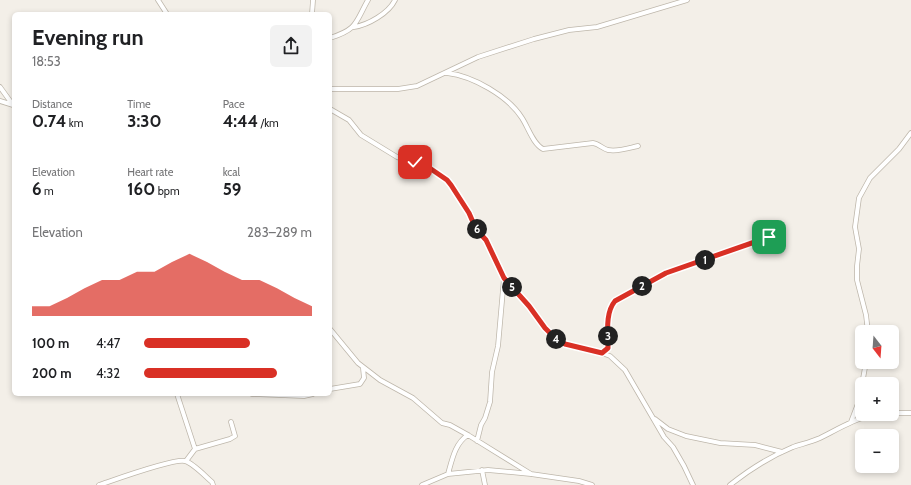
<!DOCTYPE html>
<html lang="en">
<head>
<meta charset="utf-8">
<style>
	body { margin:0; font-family:Cabin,sans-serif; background:#f2f2f2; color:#202124; height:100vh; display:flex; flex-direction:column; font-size:15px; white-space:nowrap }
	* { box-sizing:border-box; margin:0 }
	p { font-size:13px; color:#757577 }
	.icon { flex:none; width:22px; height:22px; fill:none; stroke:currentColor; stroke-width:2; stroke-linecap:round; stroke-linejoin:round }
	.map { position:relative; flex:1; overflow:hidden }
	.sheet { position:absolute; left:12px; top:12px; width:320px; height:384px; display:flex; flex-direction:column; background:#fff; border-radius:6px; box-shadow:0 2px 6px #0003 }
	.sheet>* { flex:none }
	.needle { width:26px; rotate:163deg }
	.tools { position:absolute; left:855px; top:325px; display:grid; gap:8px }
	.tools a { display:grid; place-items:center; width:44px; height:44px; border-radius:6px; background:#fff; box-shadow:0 2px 6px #0003; font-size:20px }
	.pin { position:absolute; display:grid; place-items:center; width:34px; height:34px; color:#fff; margin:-17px; border-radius:8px; box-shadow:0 2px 6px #0006 }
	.km { position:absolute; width:20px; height:20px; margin:-10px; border-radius:50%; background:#222; color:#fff; font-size:11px; line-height:20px; text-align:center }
	.round { display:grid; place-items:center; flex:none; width:42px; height:42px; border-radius:6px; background:#f2f2f2 }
	.overview { display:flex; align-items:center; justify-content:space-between; height:68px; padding:0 20px }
	h1 { font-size:22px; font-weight:800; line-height:30px }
	.stats { display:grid; grid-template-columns:repeat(3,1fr); gap:6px; height:68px; padding:4px 20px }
	.stats div { display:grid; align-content:center }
	.stats b { font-size:17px; font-weight:800 }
	.stats small { font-size:11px; font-weight:400 }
	.stats p { font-size:11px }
	.chart { height:112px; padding:8px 20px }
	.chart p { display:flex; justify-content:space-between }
	.chart svg { width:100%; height:72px; margin-top:4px; fill:#d93025; opacity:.7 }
	ul { padding:0 20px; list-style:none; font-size:13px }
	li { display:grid; grid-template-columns:64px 48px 1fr; align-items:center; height:30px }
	li i { height:10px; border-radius:5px; background:#d93025 }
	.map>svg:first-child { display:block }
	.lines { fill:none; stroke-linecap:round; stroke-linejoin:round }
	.street-casing { stroke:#beb7ab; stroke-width:5.5 }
	.street { stroke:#fff; stroke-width:4 }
	.route-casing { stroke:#fff; stroke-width:8 }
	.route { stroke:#d93025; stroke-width:5 }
</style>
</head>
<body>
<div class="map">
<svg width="911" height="485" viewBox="0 0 911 485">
	<rect width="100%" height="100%" fill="#f3efe8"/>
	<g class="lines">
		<defs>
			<path id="street" d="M 158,0 L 167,14
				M 312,14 L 313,0
				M 354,27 C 368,25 389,13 395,0
				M 330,38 C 358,29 355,23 368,0
				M 447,73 C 473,76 508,96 522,118 C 528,127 533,144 543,149 L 593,143 C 599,144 603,149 608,150 C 618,152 629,148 638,146
				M 0,87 L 13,105
				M 330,89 L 398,89 L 417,86 L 478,57 L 534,39 L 569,30 L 597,27 L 687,0
				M 0,101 L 13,105
				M 330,109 L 349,120 L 361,135 L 397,157 L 404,160 L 415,162 L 431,169 L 447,180 L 469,213 L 476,229 L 486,240 L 504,278 L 529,306 L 545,328 L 556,339 L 565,344 L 602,353 L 610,356 L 625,370 L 664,437 L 673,447 L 684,466 L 693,485
				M 330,329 L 358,363 L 371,373 L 380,380 L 413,398 L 442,423 L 450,425 L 468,435 L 531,474
				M 868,332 L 866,315 L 857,280 L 857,266 L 859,249 L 855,227 L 859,198 L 870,178 L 899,149 L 911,133
				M 602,353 L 608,348 C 608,333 605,313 615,301 L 666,273 L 769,237
				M 330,389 L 360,384 L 364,378 L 363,368
				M 177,394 L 195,449 L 186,461
				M 252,394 L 304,396 L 313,394
				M 892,413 L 911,413
				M 655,419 L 668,429 L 686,436 L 720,443 L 755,445 L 782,452
				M 851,422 L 859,401 L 866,362
				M 477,441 L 481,425 L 485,418 L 490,402 L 492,372 L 498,346 L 504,278
				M 195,449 L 230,439 L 235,436 L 231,422
				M 482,470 L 485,485
				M 448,474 C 452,460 455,443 468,435
				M 99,485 C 114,480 174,458 185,461 C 193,463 205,476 212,482 L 213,485
				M 422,485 L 448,474 L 488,470 L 531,474 L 579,481 L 592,485
				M 730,485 C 749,470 771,456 793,447 C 802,444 811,442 820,438 C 838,429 856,418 876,414"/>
		</defs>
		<use href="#street" class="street-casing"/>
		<use href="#street" class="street"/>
	</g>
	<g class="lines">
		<defs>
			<path id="route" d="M 415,162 L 431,169 L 447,180 L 451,185 L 469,213 L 476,229 L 486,240 L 504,278 L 529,306 L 545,328 L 556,339 L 565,344 L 602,353 L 608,348 C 608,333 605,313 615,301 L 666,273 L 769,237"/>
		</defs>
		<use href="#route" class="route-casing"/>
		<use href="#route" class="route"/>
	</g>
</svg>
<div class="tools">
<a><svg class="needle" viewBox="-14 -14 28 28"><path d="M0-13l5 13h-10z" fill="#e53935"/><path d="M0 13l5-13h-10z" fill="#757577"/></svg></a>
<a>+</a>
<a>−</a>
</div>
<div class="pin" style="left:769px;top:237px;background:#1e9e55"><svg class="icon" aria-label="arrive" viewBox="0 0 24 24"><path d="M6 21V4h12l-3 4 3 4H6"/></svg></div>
<div class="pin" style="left:415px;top:162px;background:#d93025"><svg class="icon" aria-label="check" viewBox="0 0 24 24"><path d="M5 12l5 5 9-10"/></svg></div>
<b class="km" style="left:705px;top:260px">1</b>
<b class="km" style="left:642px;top:286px">2</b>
<b class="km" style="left:608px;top:336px">3</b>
<b class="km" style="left:556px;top:339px">4</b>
<b class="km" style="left:512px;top:287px">5</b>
<b class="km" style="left:477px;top:229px">6</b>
<section class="sheet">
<div class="overview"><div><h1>Evening run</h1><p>18:53</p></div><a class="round"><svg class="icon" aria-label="share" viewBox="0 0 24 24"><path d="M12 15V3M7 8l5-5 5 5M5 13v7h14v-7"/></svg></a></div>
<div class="stats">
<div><p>Distance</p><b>0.74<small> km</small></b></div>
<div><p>Time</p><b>3:30</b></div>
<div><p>Pace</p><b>4:44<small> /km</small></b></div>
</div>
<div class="stats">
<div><p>Elevation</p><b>6<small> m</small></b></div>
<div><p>Heart rate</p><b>160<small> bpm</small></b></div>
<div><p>kcal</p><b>59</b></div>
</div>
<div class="chart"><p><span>Elevation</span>283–289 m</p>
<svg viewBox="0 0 160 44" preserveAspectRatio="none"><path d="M0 44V38L10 38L20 33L30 27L40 22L50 22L60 17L70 17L80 11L90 6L100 11L110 17L120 22L130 22L140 27L150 33L160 38V44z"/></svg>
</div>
<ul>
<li><b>100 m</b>4:47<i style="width:63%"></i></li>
<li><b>200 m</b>4:32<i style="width:79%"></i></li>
</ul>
</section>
</div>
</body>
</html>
